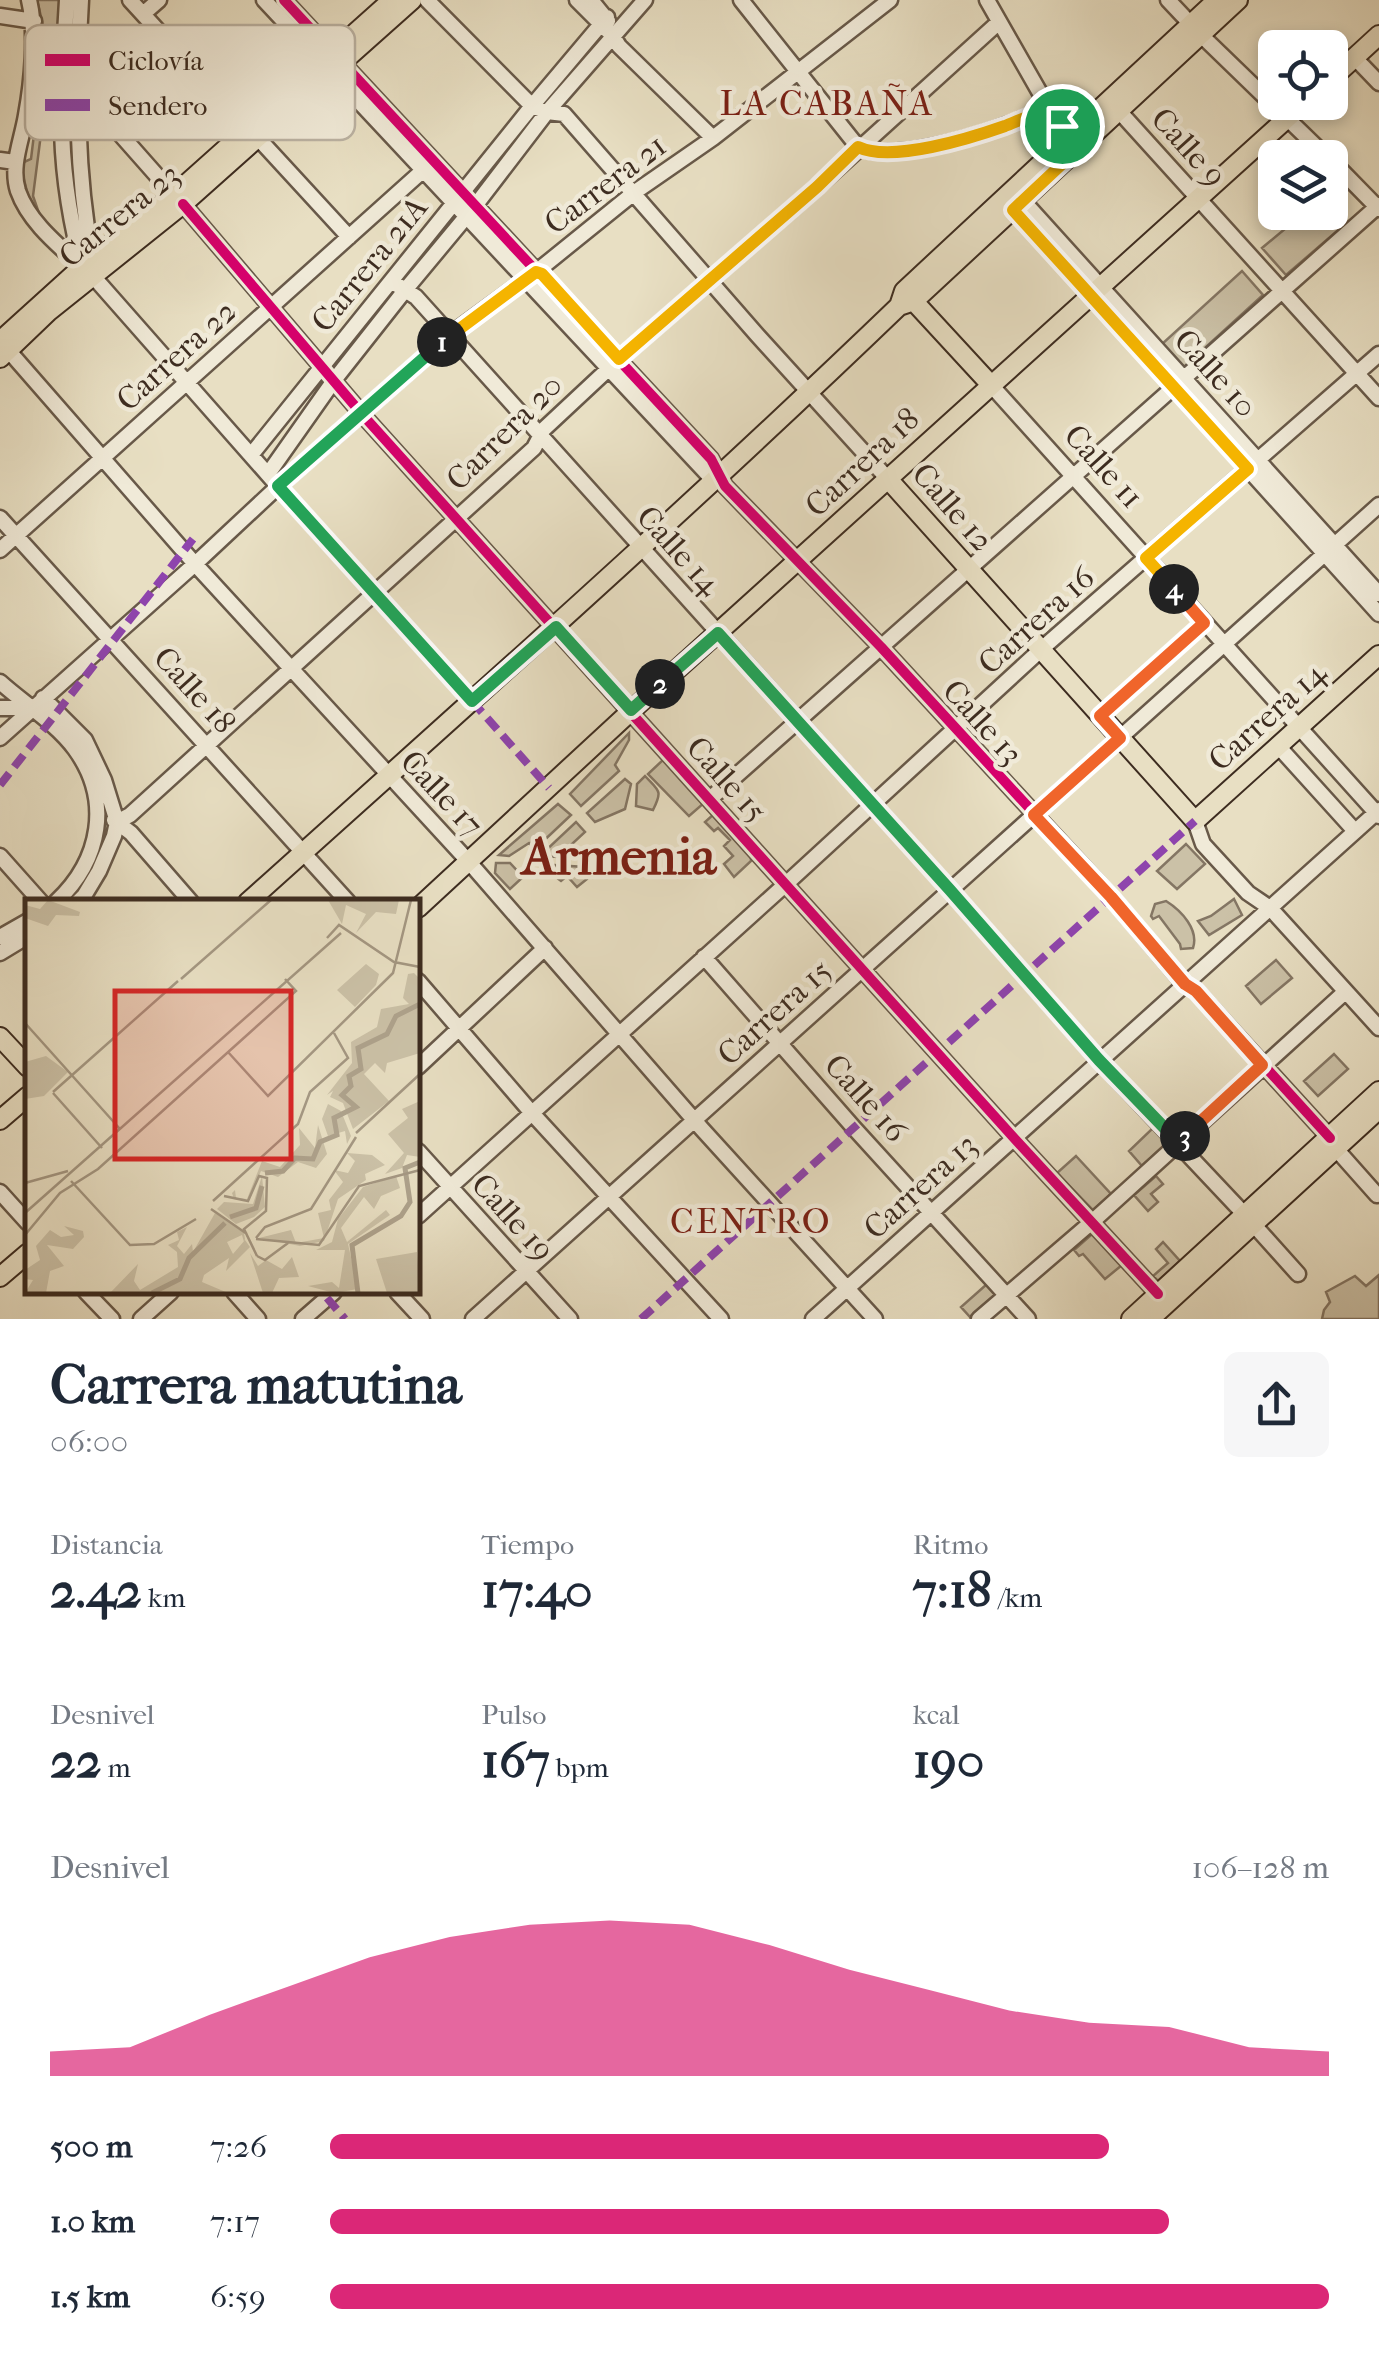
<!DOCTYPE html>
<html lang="es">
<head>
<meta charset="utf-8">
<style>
	body { margin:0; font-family:"IM FELL French Canon",serif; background:#f6f6f7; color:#1f2937; height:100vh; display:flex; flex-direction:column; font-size:38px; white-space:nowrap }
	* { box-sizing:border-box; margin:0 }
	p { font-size:32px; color:#747a83 }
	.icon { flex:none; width:55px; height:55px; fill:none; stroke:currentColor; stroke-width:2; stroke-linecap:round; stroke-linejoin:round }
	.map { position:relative; height:1319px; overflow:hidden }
	.drawer { display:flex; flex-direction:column; background:#fff; flex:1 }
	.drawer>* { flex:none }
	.buttons { position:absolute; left:1258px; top:30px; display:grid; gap:20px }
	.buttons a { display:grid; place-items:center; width:90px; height:90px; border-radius:15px; background:#fff; box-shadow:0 5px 15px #0003; font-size:50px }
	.pin { position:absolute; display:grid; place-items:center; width:85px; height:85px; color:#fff; margin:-42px; border:5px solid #fff; border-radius:50%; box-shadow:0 2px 10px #0007 }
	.km { position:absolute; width:50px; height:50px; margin:-25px; border-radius:50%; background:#222; color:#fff; font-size:28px; line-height:50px; text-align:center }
	.round { display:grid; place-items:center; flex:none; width:105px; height:105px; border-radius:15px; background:#f6f6f7 }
	.head { display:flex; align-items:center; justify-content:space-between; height:170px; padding:0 50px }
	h1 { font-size:55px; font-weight:800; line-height:75px }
	.metrics { display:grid; grid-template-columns:repeat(3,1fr); gap:15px; height:170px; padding:10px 50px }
	.metrics div { display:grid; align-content:center }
	.metrics b { font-size:50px; font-weight:800 }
	.metrics small { font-size:28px; font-weight:400 }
	.metrics p { font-size:28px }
	.chart { height:280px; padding:20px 50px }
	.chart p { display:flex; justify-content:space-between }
	.chart svg { width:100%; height:180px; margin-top:10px; fill:#db2777; opacity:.7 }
	ul { padding:0 50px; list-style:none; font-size:32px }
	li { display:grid; grid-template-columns:160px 120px 1fr; align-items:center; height:75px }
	li i { height:25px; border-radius:12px; background:#db2777 }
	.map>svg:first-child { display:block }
	.green { fill:#cbc1a7; stroke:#847664; stroke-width:2.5 }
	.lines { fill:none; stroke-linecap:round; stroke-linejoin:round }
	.minor-casing { stroke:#685949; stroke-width:19 }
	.major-casing { stroke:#3d2c20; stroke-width:22 }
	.minor { stroke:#f0ead8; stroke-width:14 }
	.major { stroke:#e8dfc3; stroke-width:18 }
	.quiet { stroke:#8e44ad; stroke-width:8; stroke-dasharray:15 8; stroke-linecap:butt }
	.cycleway-casing { stroke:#f0ead8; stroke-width:16 }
	.cycleway { stroke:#d6006c; stroke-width:10 }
	.split-1-casing { stroke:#fff; stroke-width:20 }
	.split-2-casing { stroke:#fff; stroke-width:20 }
	.split-3-casing { stroke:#fff; stroke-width:20 }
	.split-4-casing { stroke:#fff; stroke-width:20 }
	.split-5-casing { stroke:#fff; stroke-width:20 }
	.split-1 { stroke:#f5b400; stroke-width:12 }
	.split-2 { stroke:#22a559; stroke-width:12 }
	.split-3 { stroke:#22a559; stroke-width:12 }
	.split-4 { stroke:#f0652b; stroke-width:12 }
	.split-5 { stroke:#f5b400; stroke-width:12 }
	.labels { text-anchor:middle; stroke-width:9; stroke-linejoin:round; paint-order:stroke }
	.street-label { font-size:32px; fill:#3d2c20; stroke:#f0ead8 }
	.neighbourhood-label { font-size:35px; letter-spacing:2.5px; fill:#7a1f14; stroke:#f0ead8 }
	.town-label { font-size:52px; font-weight:bold; fill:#7a1f14; stroke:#f0ead8 }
	.inset-river { fill:none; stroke:#aea28c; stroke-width:5 }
	.inset-road { fill:none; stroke:#a49782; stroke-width:2.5 }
	.view { fill:#d62828; fill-opacity:0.15; stroke:#d62828; stroke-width:5 }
	.inset-edge { fill:none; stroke:#3d2c20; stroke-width:5 }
	.key { fill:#f0ead8; stroke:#bab1a1; stroke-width:2.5 }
	.key-label { font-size:28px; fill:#3d2c20 }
</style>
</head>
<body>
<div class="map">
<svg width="1379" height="1319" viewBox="0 0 1379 1319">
	<rect width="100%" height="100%" fill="#e8dfc3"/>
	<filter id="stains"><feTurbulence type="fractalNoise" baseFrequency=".002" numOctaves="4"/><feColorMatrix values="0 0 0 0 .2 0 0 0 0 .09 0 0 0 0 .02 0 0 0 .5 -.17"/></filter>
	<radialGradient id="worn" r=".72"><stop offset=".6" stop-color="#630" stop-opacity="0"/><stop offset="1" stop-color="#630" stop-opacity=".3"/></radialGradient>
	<path class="green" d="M 37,0 L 61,0 L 57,78 L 47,87 L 33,196 L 40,216 L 31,208 L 21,167 L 24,162 L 31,159 L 38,102 L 34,95 L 36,82 L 41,81 L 43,64 L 38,62 L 43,25 Z
		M 1330,209 L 1344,225 L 1286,275 L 1262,248 L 1304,213 L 1330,212 Z
		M 1242,271 L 1263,295 L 1184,367 L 1162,344 Z
		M 629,733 L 629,740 L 615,765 L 619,771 L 581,806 L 570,794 Z
		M 664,759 L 704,803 L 689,816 L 648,774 Z
		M 645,776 C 659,791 663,790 653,810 L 636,806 L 637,784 Z
		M 625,779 L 631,784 L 625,809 L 595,822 L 587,813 Z
		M 558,804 L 571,815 L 535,849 L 529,843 L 509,856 L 499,855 Z
		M 714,814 L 751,856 L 751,861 L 734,877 L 724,864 L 733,856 L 724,846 L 730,840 L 718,828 L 714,831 L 705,822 Z
		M 576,822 L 585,832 L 558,857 L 543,856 L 543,853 Z
		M 1186,844 L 1205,864 L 1177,889 L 1157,871 Z
		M 496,863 L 510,863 L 523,877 L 510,889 L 495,873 Z
		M 554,865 L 585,867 L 587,879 L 577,887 L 567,876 L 561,881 L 553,875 Z
		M 1234,899 L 1242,915 L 1209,935 L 1198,921 L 1211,916 Z
		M 1166,901 C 1182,911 1199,930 1193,948 L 1181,949 L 1180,944 L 1159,916 L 1153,919 L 1151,916 L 1155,904 Z
		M 1276,960 L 1292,978 L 1261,1004 L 1246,986 Z
		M 1334,1054 L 1348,1069 L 1318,1096 L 1304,1081 Z
		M 1154,1127 L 1168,1142 L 1142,1166 L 1129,1151 Z
		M 1076,1156 L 1111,1194 L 1093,1210 L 1057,1173 Z
		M 1156,1176 L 1163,1184 L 1151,1194 L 1158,1202 L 1148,1211 L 1134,1195 Z
		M 1096,1234 L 1122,1265 L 1105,1279 L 1083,1254 L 1079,1256 L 1074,1250 L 1091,1235 Z
		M 1163,1242 L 1180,1261 L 1158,1281 L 1153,1276 L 1168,1263 L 1156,1249 Z
		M 1379,1275 L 1379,1319 L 1322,1319 L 1324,1310 L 1330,1302 L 1326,1292 L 1355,1276 L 1366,1286 Z
		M 987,1284 L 996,1294 L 970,1317 L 961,1307 Z"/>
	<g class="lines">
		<defs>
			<path id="minor" d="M 29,0 C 37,33 32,82 26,115 C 22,140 10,166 18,191 C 29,222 58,245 82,267
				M 67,0 C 65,37 62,74 62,110 C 61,162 69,216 82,266
				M 81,0 C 76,87 76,172 92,258
				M 130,0 L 248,129
				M 264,0 L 713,480
				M 284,0 L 711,459 L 725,486 L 881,647 L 1111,897 L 1182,981 L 1196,991 L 1330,1138
				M 427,0 L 532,106 L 547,112 L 564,114 L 758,336 L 888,479
				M 577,0 L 613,36 L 619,46 L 713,138
				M 591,0 L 608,21
				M 741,0 L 858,147
				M 987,0 L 1052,114 L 1077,143
				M 1168,0 L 1201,35 L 1328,158
				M 143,14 L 159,0
				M 0,16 L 34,21
				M 1355,58 L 1379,83
				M 77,89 L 83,92 L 174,195
				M 1119,111 L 1379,398
				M 257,137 L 349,237
				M 858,147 C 892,162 972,138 1006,125 C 1022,120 1035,111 1052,114
				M 1330,159 L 1379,209
				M 0,160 L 15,162
				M 1016,193 L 1379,594
				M 1007,202 L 1379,614
				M 183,204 L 361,413 L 1014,1138 L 1158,1294
				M 92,275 L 278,486 L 472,701
				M 391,281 L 416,297 L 950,890 L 1099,1060 L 1246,1216
				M 8,350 L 195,564 L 469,862 L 702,1129 L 875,1319
				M 991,385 L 1379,816
				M 251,455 L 532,106 L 607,17
				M 268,474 L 335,379 L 406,289 L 475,206 L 547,112 L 645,0
				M 0,518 L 348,902
				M 0,550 L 429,165
				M 0,682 C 23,703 56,723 75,749 C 112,800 101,860 56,902
				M 43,698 L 85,740 L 104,780 L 117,822 L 114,836 L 99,871 L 84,896 L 78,902
				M 0,708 L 31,708
				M 1100,716 L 1204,623
				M 0,738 L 195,564 L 286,479 L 450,335 L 536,272 L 635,192 L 713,138 L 890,0
				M 1278,746 L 1354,830
				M 711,798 L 1379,205
				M 114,820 L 131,833 L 191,902
				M 1195,821 L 1203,844 L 1248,893 L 1270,908 L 1379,1028
				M 117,822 L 130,815 L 534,448 L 544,429 L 619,359 L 817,187 L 999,22
				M 0,856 L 41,902
				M 0,937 L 28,921
				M 0,953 L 28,936
				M 704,957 L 854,1128 L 1028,1319
				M 418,981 L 531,1112 L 721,1319
				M 418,1067 L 545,948
				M 1337,1150 L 1377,1195
				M 418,1151 L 570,1319
				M 0,1192 L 28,1223
				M 418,1216 L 787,883 L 1046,645 L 1379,354
				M 1254,1225 L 1298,1274
				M 86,1292 L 112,1319
				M 234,1292 L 258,1319
				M 397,1292 L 422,1319
				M 141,1319 L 171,1292
				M 303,1319 L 334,1292
				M 473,1319 L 1379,505
				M 813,1319 L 1379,810
				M 979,1319 L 1093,1221 L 1345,992"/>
			<path id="major" d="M 1330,80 L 1379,35
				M 908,295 L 991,385
				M 899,306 L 904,291 L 1217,0
				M 0,341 L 82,267 L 174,195 L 392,0
				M 0,358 L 48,312 L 183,204 L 412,0
				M 888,479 L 1195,821 L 1379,655
				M 248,902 C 467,705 687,510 899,306 L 914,301 L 1238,0
				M 418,908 L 631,711 L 1305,102
				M 0,1037 L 28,1067
				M 0,1120 L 28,1096
				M 0,1277 L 28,1253
				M 1131,1319 L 1379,1091
				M 1150,1319 L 1379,1109"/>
		</defs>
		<use href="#minor" class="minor-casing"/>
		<use href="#major" class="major-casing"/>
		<use href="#minor" class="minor"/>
		<use href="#major" class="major"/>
		<path class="quiet" d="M 472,701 L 549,788
			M 0,785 L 193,539
			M 327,1298 L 345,1319
			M 641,1319 L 1195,821"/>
		<defs>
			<path id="cycleway" d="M 284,0 L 711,459 L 725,486 L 881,647 L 1111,897 L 1182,981 L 1196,991 L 1330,1138
				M 183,204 L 361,413 L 1014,1138 L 1158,1294"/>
		</defs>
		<use href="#cycleway" class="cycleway-casing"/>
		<use href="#cycleway" class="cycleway"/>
	</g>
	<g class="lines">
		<defs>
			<path id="split-1" d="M 442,342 L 536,272 L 542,274 L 619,359 L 817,187 L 858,147 C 892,163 971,138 1005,126 C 1018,121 1029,115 1043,113 L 1052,114 L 1062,126"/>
			<path id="split-2" d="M 442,342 L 278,486 L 472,701 L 556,627 L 631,710 L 660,684"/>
			<path id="split-3" d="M 660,684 L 718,633 L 950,890 L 1099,1060 L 1178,1142 L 1185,1136"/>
			<path id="split-4" d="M 1174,589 L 1204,623 L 1100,716 L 1120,738 L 1034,815 L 1111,897 L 1185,984 L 1196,991 L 1262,1065 L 1185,1136"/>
			<path id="split-5" d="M 1062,126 L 1080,147 L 1013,210 L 1248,469 L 1146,558 L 1174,589"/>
		</defs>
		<use href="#split-1" class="split-1-casing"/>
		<use href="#split-2" class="split-2-casing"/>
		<use href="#split-3" class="split-3-casing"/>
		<use href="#split-4" class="split-4-casing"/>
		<use href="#split-5" class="split-5-casing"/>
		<use href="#split-1" class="split-1"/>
		<use href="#split-2" class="split-2"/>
		<use href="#split-3" class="split-3"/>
		<use href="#split-4" class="split-4"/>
		<use href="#split-5" class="split-5"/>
	</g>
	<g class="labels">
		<g class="street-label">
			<text transform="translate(1189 147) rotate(48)" y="11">Calle 9</text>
			<text transform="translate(605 184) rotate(-37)" y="11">Carrera 21</text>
			<text transform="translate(119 215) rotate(-39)" y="11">Carrera 23</text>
			<text transform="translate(369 264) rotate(-51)" y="11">Carrera 21A</text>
			<text transform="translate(176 355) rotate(-42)" y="11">Carrera 22</text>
			<text transform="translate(1216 373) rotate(48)" y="11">Calle 10</text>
			<text transform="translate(504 432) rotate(-45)" y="11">Carrera 20</text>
			<text transform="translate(862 462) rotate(-43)" y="11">Carrera 18</text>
			<text transform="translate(1104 466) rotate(48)" y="11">Calle 11</text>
			<text transform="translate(953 507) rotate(49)" y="11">Calle 12</text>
			<text transform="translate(679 550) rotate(48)" y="11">Calle 14</text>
			<text transform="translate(1036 620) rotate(-42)" y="11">Carrera 16</text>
			<text transform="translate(195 690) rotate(48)" y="11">Calle 18</text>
			<text transform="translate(1267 716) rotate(-42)" y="11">Carrera 14</text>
			<text transform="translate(983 722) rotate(48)" y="11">Calle 13</text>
			<text transform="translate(727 779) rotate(48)" y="11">Calle 15</text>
			<text transform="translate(442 793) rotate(47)" y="11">Calle 17</text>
			<text transform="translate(774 1012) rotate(-42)" y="11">Carrera 15</text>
			<text transform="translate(866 1098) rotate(48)" y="11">Calle 16</text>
			<text transform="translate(920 1186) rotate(-42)" y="11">Carrera 13</text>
			<text transform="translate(513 1217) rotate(48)" y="11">Calle 19</text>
		</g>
		<g class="neighbourhood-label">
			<text x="827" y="115">LA CABAÑA</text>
			<text x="751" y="1233">CENTRO</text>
		</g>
		<g class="town-label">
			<text x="619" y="874">Armenia</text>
		</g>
	</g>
	<g transform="translate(25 899)">
		<rect width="395" height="395" fill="#e8dfc3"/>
		<path d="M 23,1 L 55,13 L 54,17 L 31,16 L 23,27 L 0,19 L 0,6 L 15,10 ZM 303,1 L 374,1 L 371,15 L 351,13 L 331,34 L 341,15 L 321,6 L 317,25 ZM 341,65 L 354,75 L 351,86 L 330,108 L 312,91 ZM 389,74 L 395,80 L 395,154 L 362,164 L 360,174 L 350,164 L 339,175 L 364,202 L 328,230 L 318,204 L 305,198 L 308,192 L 302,196 L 327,164 L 326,143 L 352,128 L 356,110 L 384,105 L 378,99 L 383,75 ZM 21,157 L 43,173 L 19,197 L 0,200 L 0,163 ZM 395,202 L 395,258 L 382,256 L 377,269 L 360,275 L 379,254 L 363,235 L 383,219 L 377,210 ZM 303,205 L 316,212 L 326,237 L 322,245 L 320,232 L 303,237 L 297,220 ZM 293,226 L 302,255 L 291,269 L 273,263 L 253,278 L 236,272 L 225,299 L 219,301 L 209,300 L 207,294 L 210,291 L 211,299 L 222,300 L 237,262 L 255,268 L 275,246 L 274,229 L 290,249 ZM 322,254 L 347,256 L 360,266 L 340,275 L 341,281 L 313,300 L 299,342 L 275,347 L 234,339 L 266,331 L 271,344 L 299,339 L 293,314 L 306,311 L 304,301 L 318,283 L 309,271 L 323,274 L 330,262 ZM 237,277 L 240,308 L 229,318 L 211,325 L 192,310 L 199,303 L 228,305 ZM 371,277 L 375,289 L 356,297 L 349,310 L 339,298 L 316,329 L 322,343 L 361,311 L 365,316 L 323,345 L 333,390 L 309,394 L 283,387 L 307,383 L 314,389 L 320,351 L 291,351 L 307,343 L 313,320 L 338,288 ZM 190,314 L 219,334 L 220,340 L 219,343 L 217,336 L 202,343 L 208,355 L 220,341 L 225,348 L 201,372 L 204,359 L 179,376 L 177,383 L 203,394 L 85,394 L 113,365 L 109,382 L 115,391 L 153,368 L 152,353 L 143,346 L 154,341 L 152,333 L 162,328 L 152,347 L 159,355 L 167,345 L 168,353 ZM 39,327 L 58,332 L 59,338 L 48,350 L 22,346 L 39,367 L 25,372 L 21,394 L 0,394 L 8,381 L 0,380 L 0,371 L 15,361 L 11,347 L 25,331 L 36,338 L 49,336 ZM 392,353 L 395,394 L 362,394 L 351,360 ZM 225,354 L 233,367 L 241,361 L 257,370 L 267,358 L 274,378 L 254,379 L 247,394 L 238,394 Z" fill="#cbc1a7"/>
		<path class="inset-river" d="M 240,274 L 258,272 L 270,259 L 288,260 L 295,243 L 312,236 L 309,219 L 331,208 L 317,196 L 326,187 L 324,177 L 336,170 L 333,149 L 362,135 L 371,117 L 395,105M 205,318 L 231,309 L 237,287M 127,394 L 155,380 L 164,359 L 200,324M 333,394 L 327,346 L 376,317 L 385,303 L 380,269 L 395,263"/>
		<path class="inset-road" d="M 302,39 L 314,26 L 369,63 L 395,68M 156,80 L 246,1M 0,124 L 95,230M 203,153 L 243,197 L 368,74 L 386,1M 28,193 L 153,82M 28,194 L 77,249M 331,234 L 395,175M 46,282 L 105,346 L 129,345 L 171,320M 0,284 L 43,272M 199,297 L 223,302 L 234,277 L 242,279 L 241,312 L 219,330 L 232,357M 188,302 L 273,225 L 285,193 L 323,159 L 309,134M 186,310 L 222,335M 0,314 L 316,34M 0,336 L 35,294 L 73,270 L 271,92 L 260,80M 231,339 L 240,328 L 286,310 L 331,238M 231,340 L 294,346 L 334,287 L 395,271M 232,357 L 240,361 L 263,344"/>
		<path class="view" d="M 90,92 L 266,92 L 266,260 L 90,260 Z"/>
		<rect width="395" height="395" class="inset-edge"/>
	</g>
	<rect x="25" y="25" width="330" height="115" rx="15" class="key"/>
	<rect x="45" y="54" width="45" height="12" fill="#d6006c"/>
	<rect x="45" y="99" width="45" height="12" fill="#8e44ad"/>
	<g class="key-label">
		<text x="108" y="70">Ciclovía</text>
		<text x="108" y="115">Sendero</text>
	</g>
	<rect width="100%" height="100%" filter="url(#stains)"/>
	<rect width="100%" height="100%" fill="url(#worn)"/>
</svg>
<div class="buttons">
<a><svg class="icon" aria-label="locate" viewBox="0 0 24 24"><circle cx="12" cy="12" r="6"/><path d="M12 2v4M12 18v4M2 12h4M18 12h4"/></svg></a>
<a><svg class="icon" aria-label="layers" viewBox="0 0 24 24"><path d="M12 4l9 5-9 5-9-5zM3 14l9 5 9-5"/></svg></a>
</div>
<div class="pin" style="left:1062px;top:126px;background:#1e9e55"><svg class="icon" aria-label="arrive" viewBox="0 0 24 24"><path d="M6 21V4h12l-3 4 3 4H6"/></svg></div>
<b class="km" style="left:442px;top:342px">1</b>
<b class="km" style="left:660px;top:684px">2</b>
<b class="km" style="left:1185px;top:1136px">3</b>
<b class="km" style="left:1174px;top:589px">4</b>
</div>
<section class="drawer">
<div class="head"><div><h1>Carrera matutina</h1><p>06:00</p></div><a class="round"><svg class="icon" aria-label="share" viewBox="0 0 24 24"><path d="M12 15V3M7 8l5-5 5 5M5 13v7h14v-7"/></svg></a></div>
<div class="metrics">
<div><p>Distancia</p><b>2.42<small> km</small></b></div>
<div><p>Tiempo</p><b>17:40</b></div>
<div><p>Ritmo</p><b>7:18<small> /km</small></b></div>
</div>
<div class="metrics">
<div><p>Desnivel</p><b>22<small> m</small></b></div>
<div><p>Pulso</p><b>167<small> bpm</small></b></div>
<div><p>kcal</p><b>190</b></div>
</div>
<div class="chart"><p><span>Desnivel</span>106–128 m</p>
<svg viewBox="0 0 160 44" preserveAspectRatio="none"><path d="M0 44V38L10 37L20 29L30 22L40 15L50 10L60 7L70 6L80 7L90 12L100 18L110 23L120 28L130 31L140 32L150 37L160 38V44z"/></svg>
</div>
<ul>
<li><b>500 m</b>7:26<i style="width:78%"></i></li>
<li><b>1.0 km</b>7:17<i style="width:84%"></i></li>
<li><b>1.5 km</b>6:59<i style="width:100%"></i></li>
</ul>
</section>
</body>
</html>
